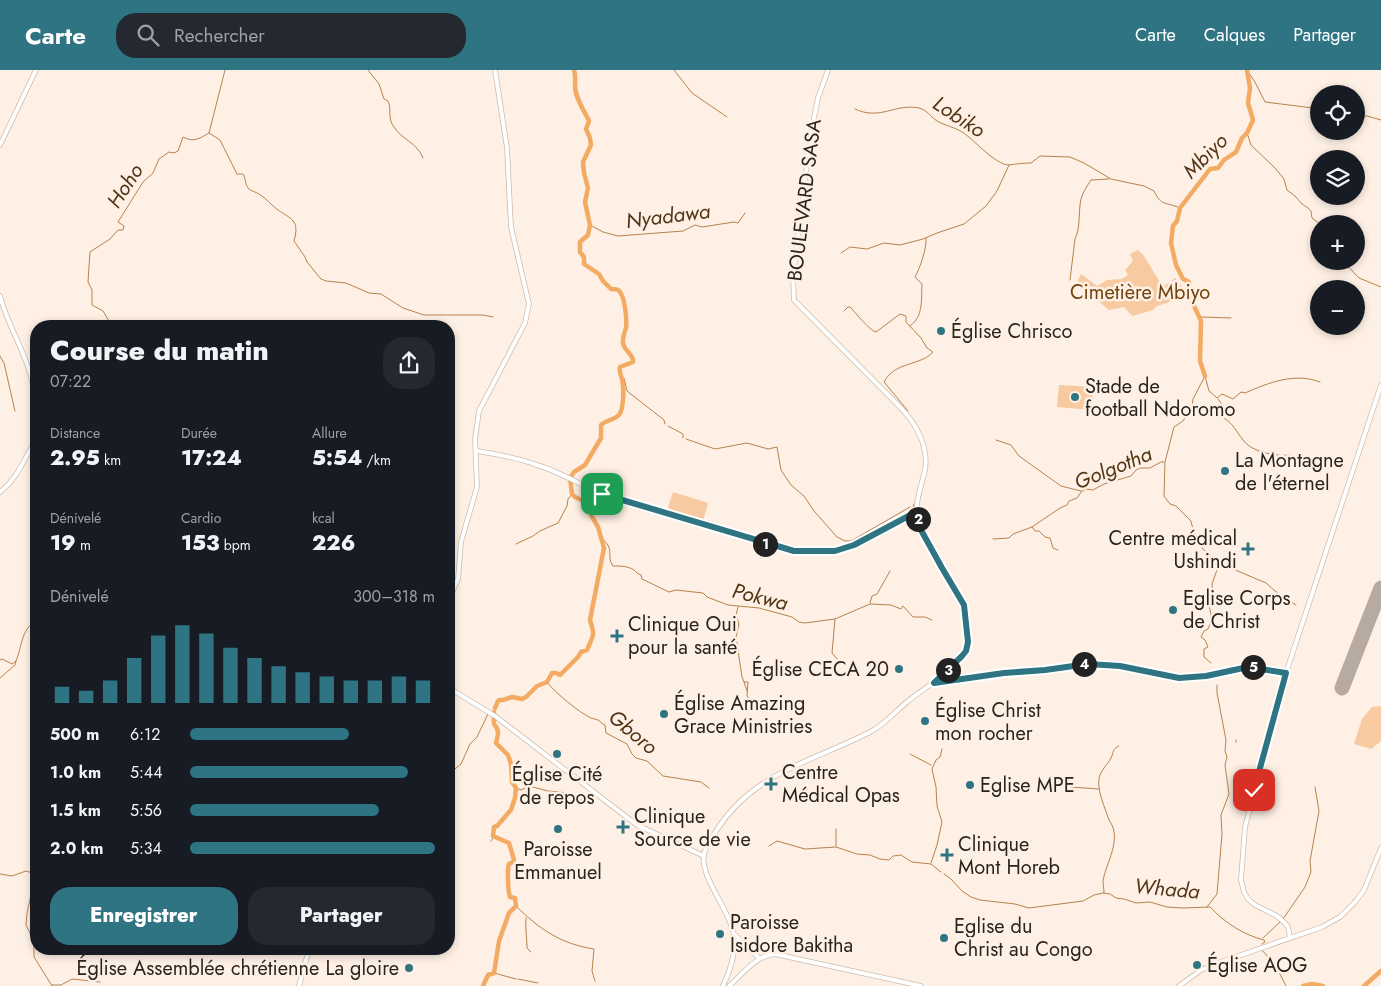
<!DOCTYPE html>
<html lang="fr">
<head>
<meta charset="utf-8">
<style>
	body { margin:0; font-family:Jost,sans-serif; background:#242831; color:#f1f3f6; height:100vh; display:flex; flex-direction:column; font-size:19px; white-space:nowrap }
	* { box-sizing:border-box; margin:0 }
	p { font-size:16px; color:#9ea1a6 }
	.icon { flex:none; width:28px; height:28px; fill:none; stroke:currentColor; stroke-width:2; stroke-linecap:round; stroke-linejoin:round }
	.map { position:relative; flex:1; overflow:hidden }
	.side { position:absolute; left:30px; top:250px; width:425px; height:635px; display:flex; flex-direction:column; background:#171b24; border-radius:20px; box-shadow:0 2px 8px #0003 }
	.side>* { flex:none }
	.controls { position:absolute; left:1310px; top:15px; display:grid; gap:10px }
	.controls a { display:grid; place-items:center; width:55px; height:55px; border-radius:50%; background:#171b24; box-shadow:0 2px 8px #0003; font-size:25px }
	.pin { position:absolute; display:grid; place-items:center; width:42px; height:42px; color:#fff; margin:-21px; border-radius:10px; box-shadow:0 2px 8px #0006 }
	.km { position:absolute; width:25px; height:25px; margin:-12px; border-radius:50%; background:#222; color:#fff; font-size:14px; line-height:25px; text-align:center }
	.round { display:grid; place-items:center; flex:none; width:52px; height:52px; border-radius:20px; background:#242831 }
	.head { display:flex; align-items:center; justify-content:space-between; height:85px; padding:0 20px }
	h1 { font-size:28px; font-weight:800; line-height:38px }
	.metrics { display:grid; grid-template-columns:repeat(3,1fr); gap:8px; height:85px; padding:5px 20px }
	.metrics div { display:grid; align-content:center }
	.metrics b { font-size:21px; font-weight:800 }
	.metrics small { font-size:14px; font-weight:400 }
	.metrics p { font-size:14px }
	.chart { height:140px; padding:10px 20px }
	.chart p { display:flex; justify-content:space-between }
	.chart svg { width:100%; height:90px; margin-top:5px; stroke:#2f7483; stroke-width:6 }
	.primary-button { display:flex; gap:10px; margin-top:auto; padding:10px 20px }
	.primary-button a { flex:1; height:58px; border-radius:20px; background:#2f7483; color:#fff; font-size:20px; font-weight:800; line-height:58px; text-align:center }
	.primary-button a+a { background:#242831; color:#f1f3f6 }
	ul { padding:0 20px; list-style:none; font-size:16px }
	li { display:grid; grid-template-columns:80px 60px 1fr; align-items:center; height:38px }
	li i { height:12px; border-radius:6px; background:#2f7483 }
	header { display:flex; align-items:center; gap:30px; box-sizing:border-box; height:70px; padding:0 25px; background:#2f7483; color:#fff }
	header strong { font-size:24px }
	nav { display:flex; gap:28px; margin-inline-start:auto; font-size:18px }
	.search { width:350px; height:45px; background:#242831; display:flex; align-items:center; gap:12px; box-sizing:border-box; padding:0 18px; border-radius:20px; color:#9ea1a6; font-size:19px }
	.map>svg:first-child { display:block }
	.green { fill:#f7caa1 }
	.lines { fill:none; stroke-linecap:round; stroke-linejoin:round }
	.stream { stroke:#b7824f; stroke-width:1 }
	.river { stroke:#f3ab64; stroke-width:4.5 }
	.runway { stroke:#b6aaa1; stroke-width:15 }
	.tertiary-casing { stroke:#ccbcae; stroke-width:5.5 }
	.tertiary { stroke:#fff; stroke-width:4 }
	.route-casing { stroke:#fff; stroke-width:10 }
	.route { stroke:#2f7483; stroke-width:6 }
	.poi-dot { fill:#2f7483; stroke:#fef0e4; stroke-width:2 }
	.labels { text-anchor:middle; stroke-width:5; stroke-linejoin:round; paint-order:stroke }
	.street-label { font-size:20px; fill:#2a241f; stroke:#fef0e4 }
	.park-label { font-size:20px; fill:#72430b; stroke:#fef0e4 }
	.poi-label { font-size:20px; fill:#2a241f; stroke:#fef0e4; text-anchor:start }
	.water-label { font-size:21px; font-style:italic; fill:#533517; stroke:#fef0e4 }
</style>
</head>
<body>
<header>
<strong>Carte</strong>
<div class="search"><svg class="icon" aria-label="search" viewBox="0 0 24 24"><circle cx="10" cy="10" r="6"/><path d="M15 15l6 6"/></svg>Rechercher</div>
<nav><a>Carte</a><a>Calques</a><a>Partager</a></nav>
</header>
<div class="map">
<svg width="1381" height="916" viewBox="0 0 1381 916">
	<rect width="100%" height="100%" fill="#fef0e4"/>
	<path class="green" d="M 1138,180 L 1144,186 L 1163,217 L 1175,208 L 1187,223 L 1167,233 L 1157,236 L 1153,240 L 1132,246 L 1124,237 L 1109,240 L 1077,213 L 1081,204 L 1097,216 L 1107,210 L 1122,209 L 1128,205 L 1125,200 L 1133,191 L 1130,184 Z
		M 1059,315 L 1093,317 L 1092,340 L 1057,337 Z
		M 673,422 L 708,433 L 703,451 L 667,441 Z
		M 1381,636 L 1381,671 L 1371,679 L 1354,674 L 1362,649 L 1372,637 Z"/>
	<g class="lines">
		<path class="stream" d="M 368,0 L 379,14 L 384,29 L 388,31 C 392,39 387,48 394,57 C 402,70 417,72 423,88
			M 674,0 L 692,23 L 727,47
			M 1248,2 L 1255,12 L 1265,32 L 1313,38 L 1319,40
			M 855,39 C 880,51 896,33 919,38 C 927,40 931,47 937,51 C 943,55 958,58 965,64 C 975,71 996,95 1009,95 C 1016,94 1023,93 1031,93 L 1040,86 L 1070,87 L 1084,93 L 1111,109 L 1144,116 L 1154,121 C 1162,137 1164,131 1180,138
			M 1356,46 L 1367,46 L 1381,50
			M 209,63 L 220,70 L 237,104 L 243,104 C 246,109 245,115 249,119 C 251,121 256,122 259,124 C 266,128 271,135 278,140 C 291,149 300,150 294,171 L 305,187 L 307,192 L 321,209 L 326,211 L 346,213 L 369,223 L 381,224 L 403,238 L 424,245 L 483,245 L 493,247
			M 1247,63 L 1251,75 L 1275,98 L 1284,109 L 1287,120 L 1295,126 L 1302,134 L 1308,138 L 1311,141 L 1312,148 L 1320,154
			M 590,155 L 603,162 L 618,166 L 683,161 L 695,155 L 702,157 L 734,152 L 738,153 L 745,143
			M 841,183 L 850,177 L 867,179 L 884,173 L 900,175 L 923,169 L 937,163 L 964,154 L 986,136 L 997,121 L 1009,95
			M 1343,191 L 1359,208 L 1381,217
			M 1070,210 L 1075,169 C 1081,156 1078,142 1081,129 C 1083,122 1087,116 1091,110 L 1109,109
			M 844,241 L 848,237 L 850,237 C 856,243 870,261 876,262 L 900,244 L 906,246 L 906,252 L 921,268 L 927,278 L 933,282 C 921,296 895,291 884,312 L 908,341
			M 1200,247 L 1231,248
			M 112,256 L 103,241 L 92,235 L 92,220 L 88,212 L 90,182 L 110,169 L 118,160 L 123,160 L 124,156 L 118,152 L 143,112 L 153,103 L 159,89 L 169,82 L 174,83 L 178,81 L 183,67 C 194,73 200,68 209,63 L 225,0
			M 910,256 C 924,246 921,229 922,214 L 915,207 C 920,198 927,178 926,168
			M 0,286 L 4,293 L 15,341
			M 1205,306 L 1193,329 L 1192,336 L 1183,351 L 1174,357 L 1165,392 L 1164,426 L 1170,434 L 1176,436 L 1191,451 L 1195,468 L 1203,479 L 1219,493 L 1266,513 L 1275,521 L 1296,535
			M 1205,306 L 1209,321 L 1217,328 L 1222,324 L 1233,329 L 1241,322 L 1245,323 C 1268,313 1295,302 1320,312
			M 622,307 L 624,308 L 627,321 L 664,350 L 665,354
			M 1218,329 L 1223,336 L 1222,347 C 1234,354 1235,360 1243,370 C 1251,382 1277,387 1290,385
			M 668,356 L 683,364 L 683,368
			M 686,369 L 715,379 L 747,373 L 768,379 L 777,377 L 781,400 L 791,415 L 804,426 L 814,441 L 837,467 L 845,471 L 851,471 L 910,437
			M 996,370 L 1011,375 L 1019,386 L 1061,416 L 1081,421
			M 919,431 L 921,424
			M 913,436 L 914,434
			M 1032,457 L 1035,461 L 1039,461 L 1045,467 L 1050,468 L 1053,478 L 1058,480
			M 600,467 C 617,480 605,484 613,496 C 621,496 628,496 634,500 C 636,502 638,504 641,505 L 642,509 L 669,522 L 676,520 L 703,523 L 707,527 L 728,535 L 759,538 L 792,547 L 799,552 L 805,553 L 835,549 L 870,534 L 891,535 L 901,539 L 903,536 L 913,547 L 925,547 L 932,550
			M 993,469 L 1009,468 L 1013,464 L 1032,457 L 1060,438 L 1067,435 L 1069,431 L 1077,428 L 1082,421 L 1086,419 L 1093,420 L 1104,414 L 1131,406 L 1136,400 L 1140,398 L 1150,398 L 1161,392 L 1164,392
			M 516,474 L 533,466 L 540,461 L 558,453 L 567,436 L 568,429 L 572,424
			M 870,533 L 872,526 L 877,524 L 890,501
			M 738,537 L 736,545 L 739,554 L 736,567 L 742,607 L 744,612 L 748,612 L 747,626 L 751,630
			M 835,549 L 832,583 L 838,590
			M 0,590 L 2,589 L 12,594 L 16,591 C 23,574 20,562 36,550
			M 1211,593 L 1204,587 L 1204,579 L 1208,577 L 1205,570 L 1201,567 L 1204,561 L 1208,559 L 1210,554 L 1211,544 L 1209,536 L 1213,526 L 1212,514 L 1219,494
			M 0,608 L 15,595 L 16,591
			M 547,612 C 554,622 580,643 591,648 C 593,649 596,649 598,650 C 601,652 602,654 605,655 L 606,663 L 627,674 L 632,684 L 636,688 L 647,691 L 663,706 L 701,712 L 709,718
			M 744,612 L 747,621
			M 1236,672 L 1236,670
			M 910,684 L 931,695
			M 449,704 L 461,694 L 470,674 L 477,667 L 488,644
			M 449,717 L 453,721 L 454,733 L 449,741
			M 1070,717 L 1099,719
			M 516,718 L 521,720 L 529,716 L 548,721 L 568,723 L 588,733
			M 491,771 L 494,767
			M 769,776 L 777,771 L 805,779 L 836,777 L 857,784 L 870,785 L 880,789 L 889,790 L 893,786 L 901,785 L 912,792 L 931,794 L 941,802
			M 836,776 L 836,759
			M 931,793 L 937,775 L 942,752 L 937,736 L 936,717 L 932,699 L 936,690 L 940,687 L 942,679
			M 0,804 L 12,806 L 26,801 L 36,804
			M 944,804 L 951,809 L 962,821 L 971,827 L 980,830 L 1015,834 L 1029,838 L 1083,831 L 1094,825 L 1103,823 L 1110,824 L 1116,828 L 1124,829 L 1136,833 L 1150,832 L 1167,837 L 1183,838 L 1210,837 C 1225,853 1244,865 1264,870 L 1265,872 L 1262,874
			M 36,812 L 33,816 L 27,843 L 26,855 L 34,871 L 34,887 L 52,916
			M 1104,823 C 1104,819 1103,814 1103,811 C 1106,792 1123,769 1109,750 C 1105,738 1097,721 1099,708 C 1101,700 1108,694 1111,688 C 1114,682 1112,679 1119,676
			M 516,836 C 539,859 561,874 594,879 L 592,901 L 595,911
			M 1207,837 L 1217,824 L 1222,764 L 1221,745 L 1229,724 L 1225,695 L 1227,687 L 1225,681 L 1226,670 L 1217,623 L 1217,615
			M 526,848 C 525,857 527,868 527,878 L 531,882
			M 1283,849 L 1305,817 L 1311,802 L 1310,791 L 1319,741 L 1315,717
			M 1263,868 L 1280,852
			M 1262,880 L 1277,898 L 1286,916
			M 494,903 L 516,909
			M 518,909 L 538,913
			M 52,915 L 61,915 L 72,909 L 100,912"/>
		<path class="river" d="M 1205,306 L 1200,291 L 1201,251 L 1189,225 L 1189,212 L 1183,209 L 1176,195 L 1171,173 L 1173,156 L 1177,151 L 1180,138 L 1210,99 L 1218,98 L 1224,90 L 1236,82 L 1242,68 L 1247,63 L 1253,50 L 1248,33 L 1250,18 L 1247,0
			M 495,638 L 498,631 L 500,630 L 503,630 L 512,627 L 522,629 L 526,627 L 537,616 L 547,612 L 552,603 L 556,603 L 560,605 L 578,587 L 581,582 L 587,580 C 594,563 595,567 590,550 L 604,478 L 598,457 L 591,445 L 591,437 L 588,433 L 575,427 L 572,424 L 570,408 L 574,402 L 585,395 L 601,368 L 601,355 C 606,350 614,350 619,345 C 624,339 624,317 622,309 C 621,304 619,303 620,297 L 633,292 C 634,284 624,281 623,273 C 622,268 625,262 626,258 C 627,250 625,224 618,220 C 617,219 613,219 611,219 L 603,211 L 599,204 L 584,194 L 584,187 L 580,182 L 580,172 L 588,165 L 590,155 L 585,132 L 588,118 L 584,103 L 583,92 L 591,75 L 590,68 L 586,59 L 589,51 C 584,40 575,28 575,16 C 575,10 576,6 574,0
			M 483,916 L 488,905 L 494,903 L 499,871 L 509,843 L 516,836 L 515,828 L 510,827 C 508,821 507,800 509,794 L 513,792 L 514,790 L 509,773 L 493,766 L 494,757 L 497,756 L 511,740 L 515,728 L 516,718 L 512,712 L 511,694 L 508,685 L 496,673 C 498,665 500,661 494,654 L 494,642
			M 1303,916 L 1312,914 L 1323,916
			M 1364,916 L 1381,901"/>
		<path class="runway" d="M 1342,618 L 1381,518"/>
		<defs>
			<path id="tertiary" d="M 0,75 L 36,0
				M 0,226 C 7,253 22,276 30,303 C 33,312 33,321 36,329
				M 477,381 C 497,384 518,388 537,395 C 561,402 582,416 605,425 L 794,481 L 835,481 L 854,475 L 918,441
				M 0,422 C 19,407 23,390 36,370
				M 449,529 L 458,509 L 461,472 L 477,417 L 475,369 L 479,341 L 525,253 L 529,234 L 511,157 L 507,78 L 495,0
				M 933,613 L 1088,594 L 1120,596 L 1179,608 L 1206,606 L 1248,597 L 1286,603
				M 449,618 L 495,646 L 637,755 L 704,786
				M 734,864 L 759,888
				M 1290,868 L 1288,857 L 1285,853 L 1277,846 L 1255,835 L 1248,829 L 1244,822 L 1241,810 L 1245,757 L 1286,603 L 1381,315
				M 299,916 L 309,879
				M 723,916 C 730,901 737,883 734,865 C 731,842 699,806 704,784 C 706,776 712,768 716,761 C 754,701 815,691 872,661 C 885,654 896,641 907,632 C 923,618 967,595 968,572 C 969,561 967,544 964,534 C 959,522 949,510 942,499 C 934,487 926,472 921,459 C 912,434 920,423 925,400 C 929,375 915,352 899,336 L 794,230 L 793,206 L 811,63 L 818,28 L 828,0
				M 729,916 C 743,904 756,885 775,884 L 921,916
				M 1179,916 L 1201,900 L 1215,894 L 1322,857 L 1340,847 L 1356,831 L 1364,820 L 1381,778"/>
		</defs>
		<use href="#tertiary" class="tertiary-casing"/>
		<use href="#tertiary" class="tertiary"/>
	</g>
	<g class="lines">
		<defs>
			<path id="route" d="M 602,424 L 794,481 L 835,481 L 854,475 L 918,441 L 921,460 L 942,498 L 964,535 L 968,572 L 966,581 L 962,586 L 934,613 L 1004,603 L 1045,600 L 1088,594 L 1120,596 L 1179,608 L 1206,606 L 1248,597 L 1286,603 L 1254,720"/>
		</defs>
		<use href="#route" class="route-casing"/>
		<use href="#route" class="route"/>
	</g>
	<g class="poi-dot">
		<circle cx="941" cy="261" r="5"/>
		<circle cx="1075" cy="327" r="5"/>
		<circle cx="1225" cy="401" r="5"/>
		<path d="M1245.5 471.5h5v5h5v5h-5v5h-5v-5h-5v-5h5z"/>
		<circle cx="1173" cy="540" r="5"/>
		<path d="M614.5 558.5h5v5h5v5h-5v5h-5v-5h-5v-5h5z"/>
		<circle cx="899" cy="599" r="5"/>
		<circle cx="664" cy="644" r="5"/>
		<circle cx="925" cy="651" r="5"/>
		<circle cx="557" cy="684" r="5"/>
		<path d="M768.5 706.5h5v5h5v5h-5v5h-5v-5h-5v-5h5z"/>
		<circle cx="970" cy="715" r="5"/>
		<path d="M620.5 749.5h5v5h5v5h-5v5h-5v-5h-5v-5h5z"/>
		<circle cx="558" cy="759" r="5"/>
		<path d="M944.5 777.5h5v5h5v5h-5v5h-5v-5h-5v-5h5z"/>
		<circle cx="720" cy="864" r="5"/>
		<circle cx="944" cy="868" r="5"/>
		<circle cx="1197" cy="895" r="5"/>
		<circle cx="409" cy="898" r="5"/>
	</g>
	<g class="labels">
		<g class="street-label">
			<text transform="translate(804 130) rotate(-83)" y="7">BOULEVARD SASA</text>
		</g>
		<g class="park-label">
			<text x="1140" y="229">Cimetière Mbiyo</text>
		</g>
		<g class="poi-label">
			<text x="951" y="268">Église Chrisco</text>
			<text x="1085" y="323">Stade de<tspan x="1085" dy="23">football Ndoromo</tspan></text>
			<text x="1235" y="397">La Montagne<tspan x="1235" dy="23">de l'éternel</tspan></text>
			<text x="1237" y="475" text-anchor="end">Centre médical<tspan x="1237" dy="23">Ushindi</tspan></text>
			<text x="1183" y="535">Eglise Corps<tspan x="1183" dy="23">de Christ</tspan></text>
			<text x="628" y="561">Clinique Oui<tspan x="628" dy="23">pour la santé</tspan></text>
			<text x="889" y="606" text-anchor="end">Église CECA 20</text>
			<text x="674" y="640">Église Amazing<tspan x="674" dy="23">Grace Ministries</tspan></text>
			<text x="935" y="647">Église Christ<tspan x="935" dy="23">mon rocher</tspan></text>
			<text x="782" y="709">Centre<tspan x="782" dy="23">Médical Opas</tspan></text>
			<text x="557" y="711" text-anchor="middle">Église Cité<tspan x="557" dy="23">de repos</tspan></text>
			<text x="980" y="722">Eglise MPE</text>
			<text x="634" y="753">Clinique<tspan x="634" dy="23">Source de vie</tspan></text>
			<text x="958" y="781">Clinique<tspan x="958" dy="23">Mont Horeb</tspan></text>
			<text x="558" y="786" text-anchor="middle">Paroisse<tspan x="558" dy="23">Emmanuel</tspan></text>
			<text x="730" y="859">Paroisse<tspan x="730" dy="23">Isidore Bakitha</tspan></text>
			<text x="954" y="863">Eglise du<tspan x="954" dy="23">Christ au Congo</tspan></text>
			<text x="1207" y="902">Église AOG</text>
			<text x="399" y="905" text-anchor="end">Église Assemblée chrétienne La gloire</text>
		</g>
		<g class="water-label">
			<text transform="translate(959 47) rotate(33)" y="7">Lobiko</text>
			<text transform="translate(1205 86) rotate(-45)" y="7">Mbiyo</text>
			<text transform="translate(125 116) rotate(-57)" y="7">Hoho</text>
			<text transform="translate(668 146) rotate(-7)" y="7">Nyadawa</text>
			<text transform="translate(1113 398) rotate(-22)" y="7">Golgotha</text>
			<text transform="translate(760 527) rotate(14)" y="7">Pokwa</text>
			<text transform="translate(633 662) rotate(40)" y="7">Gboro</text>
			<text transform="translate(1167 819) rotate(5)" y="7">Whada</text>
		</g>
	</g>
</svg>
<div class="controls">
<a><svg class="icon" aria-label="locate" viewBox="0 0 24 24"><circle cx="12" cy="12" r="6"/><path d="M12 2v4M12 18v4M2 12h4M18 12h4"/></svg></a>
<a><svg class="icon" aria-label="layers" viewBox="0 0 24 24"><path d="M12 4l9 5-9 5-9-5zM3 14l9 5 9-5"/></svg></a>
<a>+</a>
<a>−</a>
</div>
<div class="pin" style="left:602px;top:424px;background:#1e9e55"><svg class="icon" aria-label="arrive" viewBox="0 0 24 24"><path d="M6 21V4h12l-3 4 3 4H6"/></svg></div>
<div class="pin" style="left:1254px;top:720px;background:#d93025"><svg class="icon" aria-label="check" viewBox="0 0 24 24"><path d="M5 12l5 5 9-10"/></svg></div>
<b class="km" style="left:765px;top:474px">1</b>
<b class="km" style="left:918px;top:449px">2</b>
<b class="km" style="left:948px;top:600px">3</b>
<b class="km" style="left:1084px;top:594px">4</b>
<b class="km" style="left:1253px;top:597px">5</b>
<section class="side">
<div class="head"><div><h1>Course du matin</h1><p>07:22</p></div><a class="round"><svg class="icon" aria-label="share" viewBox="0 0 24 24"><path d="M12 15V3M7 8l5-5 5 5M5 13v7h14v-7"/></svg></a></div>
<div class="metrics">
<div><p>Distance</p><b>2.95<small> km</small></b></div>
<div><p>Durée</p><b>17:24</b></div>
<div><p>Allure</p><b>5:54<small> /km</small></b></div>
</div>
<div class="metrics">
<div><p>Dénivelé</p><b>19<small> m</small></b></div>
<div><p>Cardio</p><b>153<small> bpm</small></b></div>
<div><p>kcal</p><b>226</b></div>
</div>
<div class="chart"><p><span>Dénivelé</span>300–318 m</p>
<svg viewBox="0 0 160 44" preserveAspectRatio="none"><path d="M5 44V36M15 44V38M25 44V33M35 44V22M45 44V11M55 44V6M65 44V10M75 44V17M85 44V22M95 44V26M105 44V29M115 44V31M125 44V33M135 44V33M145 44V31M155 44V33"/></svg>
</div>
<ul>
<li><b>500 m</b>6:12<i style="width:65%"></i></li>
<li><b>1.0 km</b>5:44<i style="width:89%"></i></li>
<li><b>1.5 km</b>5:56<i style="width:77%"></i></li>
<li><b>2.0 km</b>5:34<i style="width:100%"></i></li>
</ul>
<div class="primary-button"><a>Enregistrer</a><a>Partager</a></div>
</section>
</div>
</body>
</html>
